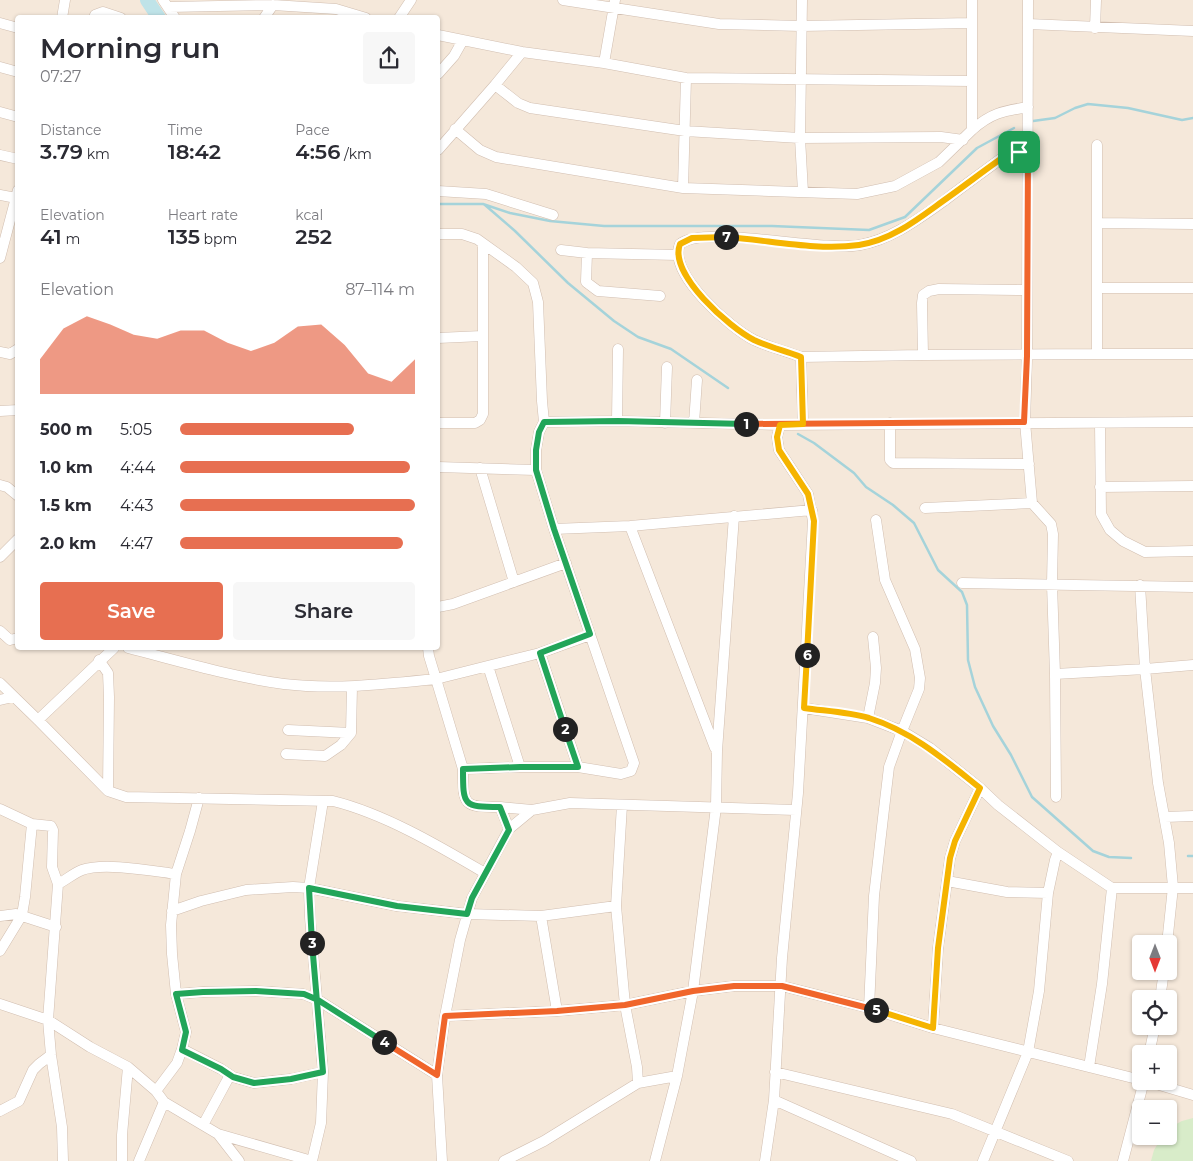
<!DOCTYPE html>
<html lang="en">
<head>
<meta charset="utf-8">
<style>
	body { margin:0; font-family:Montserrat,sans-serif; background:#f7f7f7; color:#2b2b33; height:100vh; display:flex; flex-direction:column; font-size:19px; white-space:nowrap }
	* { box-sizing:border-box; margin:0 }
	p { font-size:16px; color:#7c7c81 }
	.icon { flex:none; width:28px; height:28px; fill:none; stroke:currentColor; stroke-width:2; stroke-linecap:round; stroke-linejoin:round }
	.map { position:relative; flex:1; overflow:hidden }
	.side { position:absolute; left:15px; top:15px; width:425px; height:635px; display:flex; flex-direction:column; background:#fff; border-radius:5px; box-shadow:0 1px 4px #0004 }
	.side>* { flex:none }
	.needle { width:32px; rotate:180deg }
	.controls { position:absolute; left:1132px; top:935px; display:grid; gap:10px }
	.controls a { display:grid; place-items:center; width:45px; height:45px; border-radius:5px; background:#fff; box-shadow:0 1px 4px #0004; font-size:25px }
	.pin { position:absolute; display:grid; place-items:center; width:42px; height:42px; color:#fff; margin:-21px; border-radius:10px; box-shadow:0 2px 8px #0006 }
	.km { position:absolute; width:25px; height:25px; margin:-12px; border-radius:50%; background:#222; color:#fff; font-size:14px; line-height:25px; text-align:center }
	.round { display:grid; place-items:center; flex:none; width:52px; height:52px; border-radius:5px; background:#f7f7f7 }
	.headline { display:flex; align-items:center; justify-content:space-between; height:85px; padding:0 25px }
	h1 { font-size:28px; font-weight:600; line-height:38px }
	.metrics { display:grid; grid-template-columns:repeat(3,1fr); gap:8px; height:85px; padding:5px 25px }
	.metrics div { display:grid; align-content:center }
	.metrics b { font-size:21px; font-weight:600 }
	.metrics small { font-size:14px; font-weight:400 }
	.metrics p { font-size:14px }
	.chart { height:140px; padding:10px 25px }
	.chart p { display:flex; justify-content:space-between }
	.chart svg { width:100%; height:90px; margin-top:5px; fill:#e76f51; opacity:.7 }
	.cta { display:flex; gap:10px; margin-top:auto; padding:10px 25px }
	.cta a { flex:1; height:58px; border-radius:5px; background:#e76f51; color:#fff; font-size:20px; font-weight:600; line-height:58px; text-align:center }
	.cta a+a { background:#f7f7f7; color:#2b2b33 }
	ul { padding:0 25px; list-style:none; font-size:16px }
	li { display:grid; grid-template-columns:80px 60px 1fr; align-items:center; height:38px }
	li i { height:12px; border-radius:6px; background:#e76f51 }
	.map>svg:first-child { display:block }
	.residential { fill:#f5e8da; fill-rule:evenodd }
	.green { fill:#d8ecc9 }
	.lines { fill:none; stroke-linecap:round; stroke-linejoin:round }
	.stream { stroke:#a5d3da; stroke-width:2.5 }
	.river { stroke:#bfe3e8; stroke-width:14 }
	.minor-casing { stroke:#d1beb0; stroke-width:11 }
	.minor { stroke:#fff; stroke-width:10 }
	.split-1-casing { stroke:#fff; stroke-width:10 }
	.split-2-casing { stroke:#fff; stroke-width:10 }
	.split-3-casing { stroke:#fff; stroke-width:10 }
	.split-4-casing { stroke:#fff; stroke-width:10 }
	.split-5-casing { stroke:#fff; stroke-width:10 }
	.split-6-casing { stroke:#fff; stroke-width:10 }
	.split-7-casing { stroke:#fff; stroke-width:10 }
	.split-8-casing { stroke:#fff; stroke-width:10 }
	.split-1 { stroke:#f0652b; stroke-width:6 }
	.split-2 { stroke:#22a559; stroke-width:6 }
	.split-3 { stroke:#22a559; stroke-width:6 }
	.split-4 { stroke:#22a559; stroke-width:6 }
	.split-5 { stroke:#f0652b; stroke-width:6 }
	.split-6 { stroke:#f5b400; stroke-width:6 }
	.split-7 { stroke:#f5b400; stroke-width:6 }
	.split-8 { stroke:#f5b400; stroke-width:6 }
</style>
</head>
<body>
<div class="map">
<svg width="1193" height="1161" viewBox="0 0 1193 1161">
	<rect width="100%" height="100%" fill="#fdf6ec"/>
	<path class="residential" d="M 0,0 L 1193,0 L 1193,1161 L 0,1161 ZM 18,18 L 438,18 L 438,648 L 18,648 ZM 1141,944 L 1169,944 L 1169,971 L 1141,971 ZM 1141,999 L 1169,999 L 1169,1026 L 1141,1026 ZM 1141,1054 L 1169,1054 L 1169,1081 L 1141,1081 ZM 1141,1109 L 1169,1109 L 1169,1136 L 1141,1136 Z"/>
	<path class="green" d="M 1193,1118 L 1193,1161 L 1151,1161 L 1154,1150 L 1162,1137 L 1169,1136 L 1169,1128 L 1182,1121 Z"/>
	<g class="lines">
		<path class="stream" d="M 1033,121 L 1055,118 L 1075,108 L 1088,104 L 1128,108 L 1182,120 L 1193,118
			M 438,204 L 483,204 L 510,213 L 550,221 L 604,226 L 772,226 L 869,230 L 905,217 L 977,148 L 1014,128
			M 485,205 L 515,231 L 568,283 L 614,321 L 638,337 L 671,349 L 728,388
			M 798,434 L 814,443 L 854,473 L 866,487 L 893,505 L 914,523 L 938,570 L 962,592 L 967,605 L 968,660 L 975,687 L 993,726 L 1011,755 L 1032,797 L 1093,851 L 1109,857 L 1131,858
			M 1188,856 L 1193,856"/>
		<path class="river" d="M 147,0 L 159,18"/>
		<defs>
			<path id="minor" d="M 163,0 L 175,18
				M 563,0 L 719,24 L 801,26 L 972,23
				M 802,0 L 800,138 L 803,192
				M 1028,0 L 1027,356 L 1025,422 L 1032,503 L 1051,524 L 1053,534 L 1052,584 L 1055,674
				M 169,7 L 273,5 L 336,9 L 366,18
				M 62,18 L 65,0
				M 94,18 L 95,15 L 103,12 L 121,18
				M 264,18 L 273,5
				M 399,18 L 411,0
				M 0,23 L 18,28
				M 1028,24 L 1193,31
				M 1095,28 L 1096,0
				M 438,35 L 522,52 L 604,63 L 686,78 L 972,81
				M 604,63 L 615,0
				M 0,67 L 18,72
				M 438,74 L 454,56 L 463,40
				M 495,85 L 518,103 L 530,108 L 685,131 L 800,138 L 941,137 L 963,140
				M 0,112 L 18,117
				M 455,129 L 480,150 L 496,157 L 683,188 L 857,194 L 895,186 L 939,162 L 972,130 L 972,0
				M 972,130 C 991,113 1003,111 1028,107
				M 1097,145 L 1097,354 L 1193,354
				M 438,150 L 495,85 L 522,52
				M 0,155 L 18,159
				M 683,188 L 686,78
				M 438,191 L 486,194 L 553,215
				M 0,195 L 16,198
				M 1097,223 L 1193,224
				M 438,234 L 462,234 L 477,239 L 516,267 L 533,283 L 538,302 L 542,401 L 544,422 L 539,432 L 536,450 L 536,470 L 554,529 L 634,763 L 631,771 L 621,774 L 578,767 L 520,767
				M 561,250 L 587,253 L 678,255
				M 587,253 L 586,282 L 598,291 L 660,296
				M 0,258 L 18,190
				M 1098,288 L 1193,288
				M 438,338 L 482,336
				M 0,352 L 10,354 L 18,349
				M 923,355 L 1097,354
				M 801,357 C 786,351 769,347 754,340 C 730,328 667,273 680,244 C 704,224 820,252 860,245 C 892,239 918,219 944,201 C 963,186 983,172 1002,158 L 1012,154 L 1028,152
				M 0,411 L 18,410
				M 617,421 L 618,349
				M 544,422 L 617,421 L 780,425 L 1193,422
				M 438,423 L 475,423 L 480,420 L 483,414 L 483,244
				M 665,423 L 667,367
				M 694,423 L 697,380
				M 890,423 L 890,460 L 893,463 L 1029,464
				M 1100,423 L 1101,514 L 1110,530 L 1123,541 L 1145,552 L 1193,551
				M 803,424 L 801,357 L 923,355 L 922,303 L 923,295 L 929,291 L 939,289 L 1027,290
				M 438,467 L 536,470
				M 480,468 L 514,582
				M 0,485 L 7,487 L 18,496
				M 1100,487 L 1193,486
				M 925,508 L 1032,503
				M 876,520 L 885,580 L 915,649 L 920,678 L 919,689 L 902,731 L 930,748 L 980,788 L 955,841 L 950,858 L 938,948 L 933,1028
				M 630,526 L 715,748
				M 554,529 L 630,526 L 812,510
				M 0,557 L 18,539
				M 962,583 L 1193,587
				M 438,607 L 453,604 L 566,563
				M 0,631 L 10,640 L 18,638
				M 128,648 C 179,661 232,677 284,684 C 335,690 386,684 436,679 L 463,769
				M 428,648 L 429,656 L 436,679 L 540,653 L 578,767
				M 540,653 L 590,635
				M 99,660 L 108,673 L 109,697 L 108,791
				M 488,666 L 520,767 L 463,769 C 463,806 463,807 500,807
				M 0,683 L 38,720 L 108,791 L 126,797 L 333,801 C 385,814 439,846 485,873
				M 0,700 L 13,697
				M 804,708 L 868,718 L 902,731 L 889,767 L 884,809 L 874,896 L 869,1008
				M 868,718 L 875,683 L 876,668 L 873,637
				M 38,720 L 114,648
				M 288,730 L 351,733
				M 286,754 L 325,756 L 341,745 L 351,733 L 352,687
				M 980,788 L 998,805 L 1058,852 L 1055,860 L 1048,893 L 1039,991 L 1028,1052 L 983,1161
				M 1056,797 L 1055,674 L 1145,669 L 1140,585
				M 622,805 L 616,906 L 625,1005 L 637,1067 L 638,1083
				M 0,809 L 32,824 L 51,826 L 53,830 L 52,867 L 58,884
				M 1165,817 L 1193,816
				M 509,829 L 500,807 L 532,810 L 570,803 L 796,810
				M 1058,852 L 1112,888 L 1102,984 L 1089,1067
				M 947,881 L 1007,892 L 1048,893
				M 1112,888 L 1193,888
				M 172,911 L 201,901 L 246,890 L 293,887 L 309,888 L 397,906 L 467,914 L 541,916 L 616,906
				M 0,916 L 16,914 L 56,927
				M 541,916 L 557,1011
				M 1167,944 L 1173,887 L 1169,843 L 1158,783 L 1145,669 L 1193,665
				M 0,951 L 22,915 L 25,897 L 32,824
				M 176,994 L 203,992 L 256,991 L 303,994 L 318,1000 L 437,1075
				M 1160,999 L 1164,971
				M 0,1004 L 48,1020 L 90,1047 L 128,1067 L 156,1091 L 164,1102 L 218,1134 L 312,1161
				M 445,1016 L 557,1011 L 625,1005 L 693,991 L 734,986 L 782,986 L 869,1008 L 933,1028 L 1141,1080
				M 182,1049 L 221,1069 L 233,1077 L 254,1083 L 291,1079 L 323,1072
				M 1149,1054 L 1155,1026
				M 775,1072 L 952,1114 L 1068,1161
				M 1146,1081 L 1193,1095
				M 156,1091 L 177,1063 L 182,1049 L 186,1032 L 176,994 L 172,954 L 171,925 L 176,874 L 190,831 L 199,798
				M 774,1100 L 911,1161
				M 0,1111 L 19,1101 L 33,1070 L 39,1064 L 51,1055
				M 203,1125 L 230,1075
				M 218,1134 L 239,1161
				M 63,1161 L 62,1127 L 51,1055 L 48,1020 L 58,884 C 66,880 74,873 82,870 C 104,862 152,871 176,874
				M 122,1161 L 122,1135 L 128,1067
				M 139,1161 L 164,1102
				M 312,1161 L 321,1123 L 323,1072 L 310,917 L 309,888 L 323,801
				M 442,1161 L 437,1075 L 445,1016 L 460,940 L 472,898 L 509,829 L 532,810
				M 504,1161 L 544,1141 L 638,1083 L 677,1076
				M 655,1161 L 677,1076 L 693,991 L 716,807 L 717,751 L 734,516
				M 765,1161 L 774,1100 L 782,958 L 798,793 L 813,521 L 808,494 L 779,450 L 777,437 L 780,425
				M 1123,1161 L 1144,1081"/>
		</defs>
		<use href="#minor" class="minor-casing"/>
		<use href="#minor" class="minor"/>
	</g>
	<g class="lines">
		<defs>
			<path id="split-1" d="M 746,424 L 1024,422 L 1027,356 L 1028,152 L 1019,152"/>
			<path id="split-2" d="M 565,729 L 540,653 L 590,634 L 554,529 L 536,470 L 536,450 L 539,432 L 544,422 L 618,421 L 746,424"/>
			<path id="split-3" d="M 312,943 L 309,888 L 397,906 L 467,914 L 472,898 L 509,830 L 500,807 C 463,807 463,806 463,769 L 520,767 L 578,767 L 565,729"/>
			<path id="split-4" d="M 312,943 L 323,1072 L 291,1079 L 254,1083 L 233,1077 L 221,1069 L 182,1050 L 186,1032 L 176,994 L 203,992 L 256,991 L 304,994 L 318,1000 L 384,1042"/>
			<path id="split-5" d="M 384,1042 L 437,1075 L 445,1016 L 557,1011 L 625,1005 L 693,991 L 734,986 L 782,986 L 876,1010"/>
			<path id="split-6" d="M 807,655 L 804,708 C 825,711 848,712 869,718 C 913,732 945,760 980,788 L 955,841 L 950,858 L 938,948 L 933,1028 L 876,1010"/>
			<path id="split-7" d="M 726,237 L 692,238 L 680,244 C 668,274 730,328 754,340 C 769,347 786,351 801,357 L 803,424 L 780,425 L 777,437 L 779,450 L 808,494 L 814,521 L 807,655"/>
			<path id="split-8" d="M 726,237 C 770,240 816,251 859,245 C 892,240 918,219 943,201 C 963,187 982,172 1002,158 L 1019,152"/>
		</defs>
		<use href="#split-1" class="split-1-casing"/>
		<use href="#split-2" class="split-2-casing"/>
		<use href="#split-3" class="split-3-casing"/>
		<use href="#split-4" class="split-4-casing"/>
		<use href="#split-5" class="split-5-casing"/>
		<use href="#split-6" class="split-6-casing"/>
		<use href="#split-7" class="split-7-casing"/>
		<use href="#split-8" class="split-8-casing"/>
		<use href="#split-1" class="split-1"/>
		<use href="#split-2" class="split-2"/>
		<use href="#split-3" class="split-3"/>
		<use href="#split-4" class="split-4"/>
		<use href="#split-5" class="split-5"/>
		<use href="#split-6" class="split-6"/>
		<use href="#split-7" class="split-7"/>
		<use href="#split-8" class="split-8"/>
	</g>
</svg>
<div class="controls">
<a><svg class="needle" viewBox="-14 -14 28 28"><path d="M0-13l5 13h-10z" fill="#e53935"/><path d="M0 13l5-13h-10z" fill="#7c7c81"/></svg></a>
<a><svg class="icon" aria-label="locate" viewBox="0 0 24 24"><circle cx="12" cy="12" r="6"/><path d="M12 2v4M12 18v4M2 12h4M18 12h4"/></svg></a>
<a>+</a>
<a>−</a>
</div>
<div class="pin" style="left:1019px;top:152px;background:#1e9e55"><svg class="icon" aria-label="arrive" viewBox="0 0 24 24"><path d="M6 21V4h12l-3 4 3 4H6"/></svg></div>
<b class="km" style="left:746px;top:424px">1</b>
<b class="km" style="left:565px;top:729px">2</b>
<b class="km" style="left:312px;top:943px">3</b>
<b class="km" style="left:384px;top:1042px">4</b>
<b class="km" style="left:876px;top:1010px">5</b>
<b class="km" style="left:807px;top:655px">6</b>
<b class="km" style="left:726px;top:237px">7</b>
<section class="side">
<div class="headline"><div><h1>Morning run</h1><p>07:27</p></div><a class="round"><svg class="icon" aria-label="share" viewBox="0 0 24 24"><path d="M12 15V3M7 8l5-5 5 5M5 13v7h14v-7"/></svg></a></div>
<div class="metrics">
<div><p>Distance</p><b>3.79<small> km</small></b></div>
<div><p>Time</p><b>18:42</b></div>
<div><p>Pace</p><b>4:56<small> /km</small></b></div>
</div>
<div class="metrics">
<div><p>Elevation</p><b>41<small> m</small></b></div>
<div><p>Heart rate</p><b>135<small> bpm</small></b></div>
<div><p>kcal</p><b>252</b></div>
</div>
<div class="chart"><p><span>Elevation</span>87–114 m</p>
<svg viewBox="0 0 160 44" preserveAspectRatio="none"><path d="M0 44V27L10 12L20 6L30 10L40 15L50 17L60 13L70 13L80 19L90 23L100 19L110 11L120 10L130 20L140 34L150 38L160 27V44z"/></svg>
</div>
<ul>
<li><b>500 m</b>5:05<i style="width:74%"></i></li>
<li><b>1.0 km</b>4:44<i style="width:98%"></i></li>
<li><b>1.5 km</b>4:43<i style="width:100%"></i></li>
<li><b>2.0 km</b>4:47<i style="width:95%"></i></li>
</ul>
<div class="cta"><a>Save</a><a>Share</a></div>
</section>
</div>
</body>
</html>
